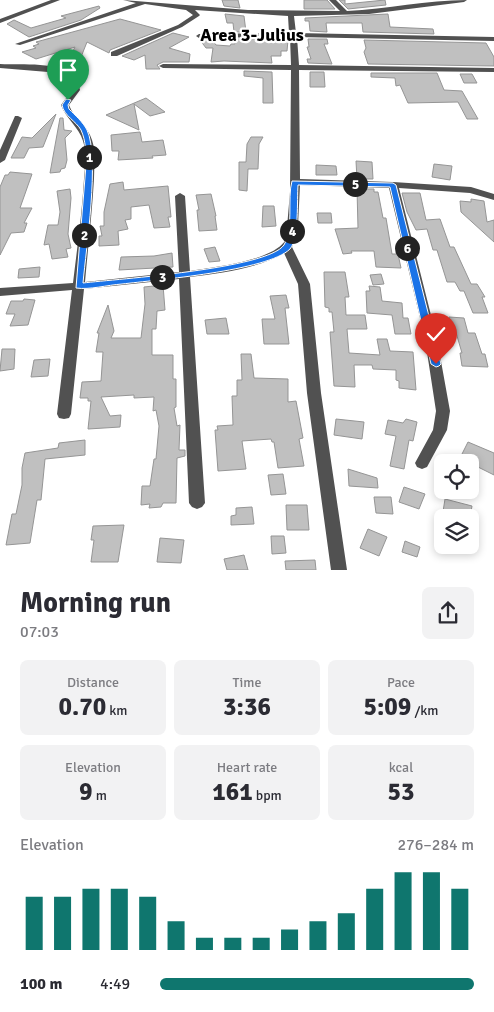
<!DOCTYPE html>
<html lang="en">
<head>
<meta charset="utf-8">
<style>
	body { margin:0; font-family:Signika,sans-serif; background:#f2f2f3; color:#2b2b33; height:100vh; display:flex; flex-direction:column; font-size:19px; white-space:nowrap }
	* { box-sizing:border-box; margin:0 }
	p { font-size:16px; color:#7c7c81 }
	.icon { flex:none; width:28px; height:28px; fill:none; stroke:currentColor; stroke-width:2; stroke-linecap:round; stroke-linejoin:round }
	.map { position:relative; height:570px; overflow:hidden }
	.sheet { display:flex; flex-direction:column; background:#fff; flex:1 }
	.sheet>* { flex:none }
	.controls { position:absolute; left:434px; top:454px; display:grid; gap:10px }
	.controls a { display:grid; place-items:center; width:45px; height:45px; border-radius:8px; background:#fff; box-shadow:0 2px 8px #0003; font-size:25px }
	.pin { position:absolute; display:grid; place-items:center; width:42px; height:42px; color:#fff; margin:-51px -21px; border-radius:50% 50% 50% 0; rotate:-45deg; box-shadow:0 0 5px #0007 }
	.pin .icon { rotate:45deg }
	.km { position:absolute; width:25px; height:25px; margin:-12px; border-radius:50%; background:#222; color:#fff; font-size:14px; line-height:25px; text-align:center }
	.round { display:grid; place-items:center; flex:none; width:52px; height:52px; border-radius:8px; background:#f2f2f3 }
	.overview { display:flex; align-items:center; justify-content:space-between; height:85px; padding:0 20px }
	h1 { font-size:28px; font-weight:700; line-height:38px }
	.stats { display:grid; grid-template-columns:repeat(3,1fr); gap:8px; height:85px; padding:5px 20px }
	.stats div { display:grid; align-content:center; border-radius:8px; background:#f2f2f3; text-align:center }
	.stats b { font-size:25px; font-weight:700 }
	.stats small { font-size:14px; font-weight:400 }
	.stats p { font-size:14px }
	.chart { height:140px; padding:10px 20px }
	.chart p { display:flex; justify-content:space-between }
	.chart svg { width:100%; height:90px; margin-top:5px; stroke:#0f766e; stroke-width:6 }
	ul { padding:0 20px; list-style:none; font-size:16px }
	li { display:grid; grid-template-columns:80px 60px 1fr; align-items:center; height:38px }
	li i { height:12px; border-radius:6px; background:#0f766e }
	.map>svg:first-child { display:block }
	.building { fill:#c0c0c0; stroke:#959595 }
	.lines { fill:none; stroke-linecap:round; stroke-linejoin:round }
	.minor { fill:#515151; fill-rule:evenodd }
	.route { fill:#1a73e8; stroke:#fff }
	.labels { text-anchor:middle; stroke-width:4.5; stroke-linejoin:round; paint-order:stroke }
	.far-quarter-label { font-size:18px; font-weight:bold; fill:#000; stroke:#fff }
</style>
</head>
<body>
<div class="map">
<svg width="494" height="570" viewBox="0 0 494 570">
	<rect width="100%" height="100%" fill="#fff"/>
	<path class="building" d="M 222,0 L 238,0 L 240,8 L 224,6 Z
		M 304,0 L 327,0 L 335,9 L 304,9 Z
		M 339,0 L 345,0 L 345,4 L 385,0 L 386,5 L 348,9 Z
		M 99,6 L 100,8 L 81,20 L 29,37 L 7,24 L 14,20 L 31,28 L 66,18 L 61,16 Z
		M 225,14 L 244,16 L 246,32 L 234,32 L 233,23 L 227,23 Z
		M 388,14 L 390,27 L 433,29 L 434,34 L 363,32 L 362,23 L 326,23 L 327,32 L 310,31 L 309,21 L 305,21 L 305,18 Z
		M 120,19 L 161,30 L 110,50 L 109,53 L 87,42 L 81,57 L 70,57 L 75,47 L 36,59 L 22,52 L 36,48 L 33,46 L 39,44 L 36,42 Z
		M 173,33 L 189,37 L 169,48 L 190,54 L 189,62 L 163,62 L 157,65 L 160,69 L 146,69 L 145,55 L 134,60 L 122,56 Z
		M 235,39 L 288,40 L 287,51 L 281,51 L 281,56 L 271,56 L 272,63 L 224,61 L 211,62 L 213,48 L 206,48 L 200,40 L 212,40 L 216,45 L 230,46 L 231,44 L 235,44 Z
		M 308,39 L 327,39 L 328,44 L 324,44 L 332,64 L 308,63 L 307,59 L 311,59 L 307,47 L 309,47 Z
		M 364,40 L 486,43 L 494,57 L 494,66 L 368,64 L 364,52 L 366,48 Z
		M 244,71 L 272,72 L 273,103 L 263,103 L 263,78 L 244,76 Z
		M 310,72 L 324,72 L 325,87 L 310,87 Z
		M 371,73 L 437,73 L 444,90 L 462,91 L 478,119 L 467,119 L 458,102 L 408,103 L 400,85 L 396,86 L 395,78 L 371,77 Z
		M 460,74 L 472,74 L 477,83 L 464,83 Z
		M 146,98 L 165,112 L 150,116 L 134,104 L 139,130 L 106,115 Z
		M 56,114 L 43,147 L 29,148 L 24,158 L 11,158 L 22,137 L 32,138 Z
		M 60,118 L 63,118 L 64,130 L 72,131 L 65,138 L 67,160 L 65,168 L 61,169 L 60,172 L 50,173 Z
		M 140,132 L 142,142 L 163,140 L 166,155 L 152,156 L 153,158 L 118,160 L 119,151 L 112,151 L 111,135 Z
		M 251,137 L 263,137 L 259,144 L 258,169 L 248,169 L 247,191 L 239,190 L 239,162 L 246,162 L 247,144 Z
		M 356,161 L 372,162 L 373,179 L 357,179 Z
		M 434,164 L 452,166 L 450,180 L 432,177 Z
		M 316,165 L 336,166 L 337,175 L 316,175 Z
		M 10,172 L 32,174 L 20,208 L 32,208 L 24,223 L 27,223 L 24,232 L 11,233 L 0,255 L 0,187 L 5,175 L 8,175 Z
		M 123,182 L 124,190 L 168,186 L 171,217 L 168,217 L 170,227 L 154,228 L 149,205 L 131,207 L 131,219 L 125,220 L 128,229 L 118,231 L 119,245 L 99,246 L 99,236 L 102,236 L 100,226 L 104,226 L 104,212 L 110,184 Z
		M 70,189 L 71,198 L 68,234 L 71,248 L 66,249 L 68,257 L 52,259 L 49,244 L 44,245 L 48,225 L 58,225 L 60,212 L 57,191 Z
		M 357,189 L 374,189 L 374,192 L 378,192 L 383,218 L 386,218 L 392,254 L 398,254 L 401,268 L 376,267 L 374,251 L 351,251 L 352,253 L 343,254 L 335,229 L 358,228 Z
		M 402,193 L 420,193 L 426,220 L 440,219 L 450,247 L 454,247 L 471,284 L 477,284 L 485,297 L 482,297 L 488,313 L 473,313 L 464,291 L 460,291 L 455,282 L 447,282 L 437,250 L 433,250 L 427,229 L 416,230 L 407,212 Z
		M 211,194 L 216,216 L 215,216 L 217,230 L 199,231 L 197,210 L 199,210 L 196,195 Z
		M 471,199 L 484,201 L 487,222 L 494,220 L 494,242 L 461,212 L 460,201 L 471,202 Z
		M 263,206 L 274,206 L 276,226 L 262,227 Z
		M 317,213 L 331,213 L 332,223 L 318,223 Z
		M 215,247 L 220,261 L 209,262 L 204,249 Z
		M 172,253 L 173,267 L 119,270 L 121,257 L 154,256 Z
		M 40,267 L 39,277 L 18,278 L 19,269 Z
		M 324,272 L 345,272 L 349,297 L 345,297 L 346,315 L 365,315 L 367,329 L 347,329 L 349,353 L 380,355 L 377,339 L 387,339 L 390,351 L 413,352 L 416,390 L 399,388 L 399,381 L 396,380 L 396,370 L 373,369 L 372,365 L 354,365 L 355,387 L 334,386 L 330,332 L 334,332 L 332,312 L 329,312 L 329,308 L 325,307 Z
		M 381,274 L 384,284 L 373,285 L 370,275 Z
		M 163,285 L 165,310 L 157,311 L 156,329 L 152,329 L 152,355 L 173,355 L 173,379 L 176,379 L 176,407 L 174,408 L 177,426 L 180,425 L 179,450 L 185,450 L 185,456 L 177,458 L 176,503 L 163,503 L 161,507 L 149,508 L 150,504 L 141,505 L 142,486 L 150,486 L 154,459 L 156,459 L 159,426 L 156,410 L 153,411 L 154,397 L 134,398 L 134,395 L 101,397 L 110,416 L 121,415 L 120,427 L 88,429 L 91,401 L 88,401 L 88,398 L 80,398 L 82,382 L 101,381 L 103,352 L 96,352 L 99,333 L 97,333 L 108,305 L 114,331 L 111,338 L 141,338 L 145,304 L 144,287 Z
		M 369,286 L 380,287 L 382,301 L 402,303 L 403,318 L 408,318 L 411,334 L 395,334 L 392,315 L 367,313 L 366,291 L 370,291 Z
		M 286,295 L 289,308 L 285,308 L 289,344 L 264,344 L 262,319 L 275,319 L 270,296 Z
		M 24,299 L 35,300 L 28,325 L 10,326 L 15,314 L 6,314 L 11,301 L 23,301 Z
		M 449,317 L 464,318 L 468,333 L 475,333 L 482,354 L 485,354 L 488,367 L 462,366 L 460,353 L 462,353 L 455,329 L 452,329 Z
		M 226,318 L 229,334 L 207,334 L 205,320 Z
		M 2,349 L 15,349 L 14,369 L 0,371 Z
		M 241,354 L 251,354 L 254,378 L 288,379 L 288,402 L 296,401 L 303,438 L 299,439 L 304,466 L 278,468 L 274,442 L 272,442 L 271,439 L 242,441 L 246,469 L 218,471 L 215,430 L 218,430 L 217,426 L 233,425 L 232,396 L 237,396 L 237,380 L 242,380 Z
		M 50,359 L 48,376 L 31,377 L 34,360 Z
		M 336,419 L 364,422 L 362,439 L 334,435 Z
		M 406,419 L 417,422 L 413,441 L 409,440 L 404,469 L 390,466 L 396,436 L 385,434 L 388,420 L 403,423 Z
		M 85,440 L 85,455 L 45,459 L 41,500 L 37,500 L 30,543 L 6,545 L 12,514 L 16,514 L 22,485 L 22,468 L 25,453 L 58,448 L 59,443 Z
		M 468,442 L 494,453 L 494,475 L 478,467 L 470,484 L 470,462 L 458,462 Z
		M 348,469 L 377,478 L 378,488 L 349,486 Z
		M 283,474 L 286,494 L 271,495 L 268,475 Z
		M 404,487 L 425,494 L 419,509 L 399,502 Z
		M 374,497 L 391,497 L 393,514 L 376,513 Z
		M 445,499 L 472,506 L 470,518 L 442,518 Z
		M 286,505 L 307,505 L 309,530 L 287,530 Z
		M 252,507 L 254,524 L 231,525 L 231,516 L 236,515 L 236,508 Z
		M 124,525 L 118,562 L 91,562 L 94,540 L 91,540 L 93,526 Z
		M 368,529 L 387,537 L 379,556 L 360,548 Z
		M 271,536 L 284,536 L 286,553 L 272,554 Z
		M 160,538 L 184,540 L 181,563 L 157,562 Z
		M 405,541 L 420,547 L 417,557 L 402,552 Z
		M 244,555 L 248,570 L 227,570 L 224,559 Z
		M 315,560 L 316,570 L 286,570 L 285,561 Z"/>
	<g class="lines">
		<path class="minor" d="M 51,0 L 60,0 L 0,23 L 0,19 Z
			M 123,0 L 248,10 L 340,11 L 329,0 L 336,0 L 347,11 C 387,9 427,0 467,0 L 464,2 L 369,14 L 294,16 L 296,33 L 494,37 L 494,41 L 297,37 L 299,65 L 494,68 L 494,72 L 299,70 L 300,179 L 393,182 L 471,187 L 494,194 L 494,200 L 470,193 L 399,188 L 437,339 L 450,411 L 447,430 L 427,467 L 422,469 L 417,467 L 415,463 L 433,430 L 436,411 L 425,339 L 389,188 L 300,185 L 298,226 L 292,247 L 310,284 L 321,393 L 347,570 L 331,570 L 307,393 L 298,284 L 284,253 C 257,269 221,273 190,277 L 205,503 L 202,507 L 197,509 L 192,507 L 189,503 L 179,279 L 84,289 L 71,414 L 69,418 L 64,419 L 59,418 L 57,414 L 72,290 L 0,296 L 0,288 L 73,283 C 77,249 82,214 84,179 C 85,167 87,153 83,141 C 79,127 66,119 61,105 L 72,90 L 69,79 L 48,72 L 0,68 L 0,64 C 23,65 58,61 77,78 L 80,90 L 69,105 C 74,119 88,126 92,140 C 96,152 94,166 94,179 C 92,213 88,248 85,282 L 179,272 L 175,196 L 180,193 L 185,196 L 190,271 C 213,267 275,261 286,239 L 290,192 L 291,70 L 163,68 L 159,66 L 163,64 L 291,65 L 290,37 L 199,38 L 196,36 L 199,34 L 289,33 L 288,16 L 195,10 L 200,15 L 199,16 L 182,27 L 117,56 L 111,56 L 111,52 L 178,25 L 193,15 L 186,10 L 145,4 L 20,45 L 15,44 L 136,3 Z
			M 15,116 L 18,116 L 22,118 L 5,160 L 0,163 L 0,150 Z"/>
	</g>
	<path class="route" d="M 66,99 L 71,100 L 68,105 L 69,109 C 75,115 83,122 87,130 C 100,157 86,249 83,283 C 117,279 267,269 284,245 C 294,231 287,198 292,181 L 393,183 L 396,185 L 441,364 L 439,366 L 436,367 L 431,364 L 390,187 L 298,185 C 297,199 299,239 290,249 C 268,271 155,280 122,284 C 107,285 90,290 76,288 L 86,165 C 86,153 86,141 81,130 C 76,121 64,116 62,105 Z"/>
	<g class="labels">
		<g class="far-quarter-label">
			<text x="252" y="41">Area 3-Julius</text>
		</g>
	</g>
</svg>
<div class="controls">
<a><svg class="icon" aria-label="locate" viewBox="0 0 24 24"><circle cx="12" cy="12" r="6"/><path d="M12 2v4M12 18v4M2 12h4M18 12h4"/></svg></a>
<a><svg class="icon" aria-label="layers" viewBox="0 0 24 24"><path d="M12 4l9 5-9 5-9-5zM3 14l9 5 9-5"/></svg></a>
</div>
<div class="pin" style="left:68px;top:100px;background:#1e9e55"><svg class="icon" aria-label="arrive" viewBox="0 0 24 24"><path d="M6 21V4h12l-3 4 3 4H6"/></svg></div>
<div class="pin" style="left:436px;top:364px;background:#d93025"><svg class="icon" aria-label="check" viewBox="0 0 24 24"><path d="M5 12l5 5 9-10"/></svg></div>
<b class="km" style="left:89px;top:157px">1</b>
<b class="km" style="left:84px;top:235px">2</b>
<b class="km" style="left:162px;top:277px">3</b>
<b class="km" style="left:292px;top:231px">4</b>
<b class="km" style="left:355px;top:184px">5</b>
<b class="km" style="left:407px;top:248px">6</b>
</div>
<section class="sheet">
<div class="overview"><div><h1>Morning run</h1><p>07:03</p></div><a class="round"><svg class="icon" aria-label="share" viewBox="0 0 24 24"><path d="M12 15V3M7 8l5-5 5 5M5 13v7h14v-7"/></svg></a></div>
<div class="stats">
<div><p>Distance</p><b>0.70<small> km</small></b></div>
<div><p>Time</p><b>3:36</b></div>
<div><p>Pace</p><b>5:09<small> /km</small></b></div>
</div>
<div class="stats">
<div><p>Elevation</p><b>9<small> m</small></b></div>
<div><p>Heart rate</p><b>161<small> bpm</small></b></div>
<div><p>kcal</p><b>53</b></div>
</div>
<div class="chart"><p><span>Elevation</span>276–284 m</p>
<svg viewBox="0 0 160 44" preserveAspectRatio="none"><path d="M5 44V18M15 44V18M25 44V14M35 44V14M45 44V18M55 44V30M65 44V38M75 44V38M85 44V38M95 44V34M105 44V30M115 44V26M125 44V14M135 44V6M145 44V6M155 44V14"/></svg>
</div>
<ul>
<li><b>100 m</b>4:49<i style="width:100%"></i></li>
</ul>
</section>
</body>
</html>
